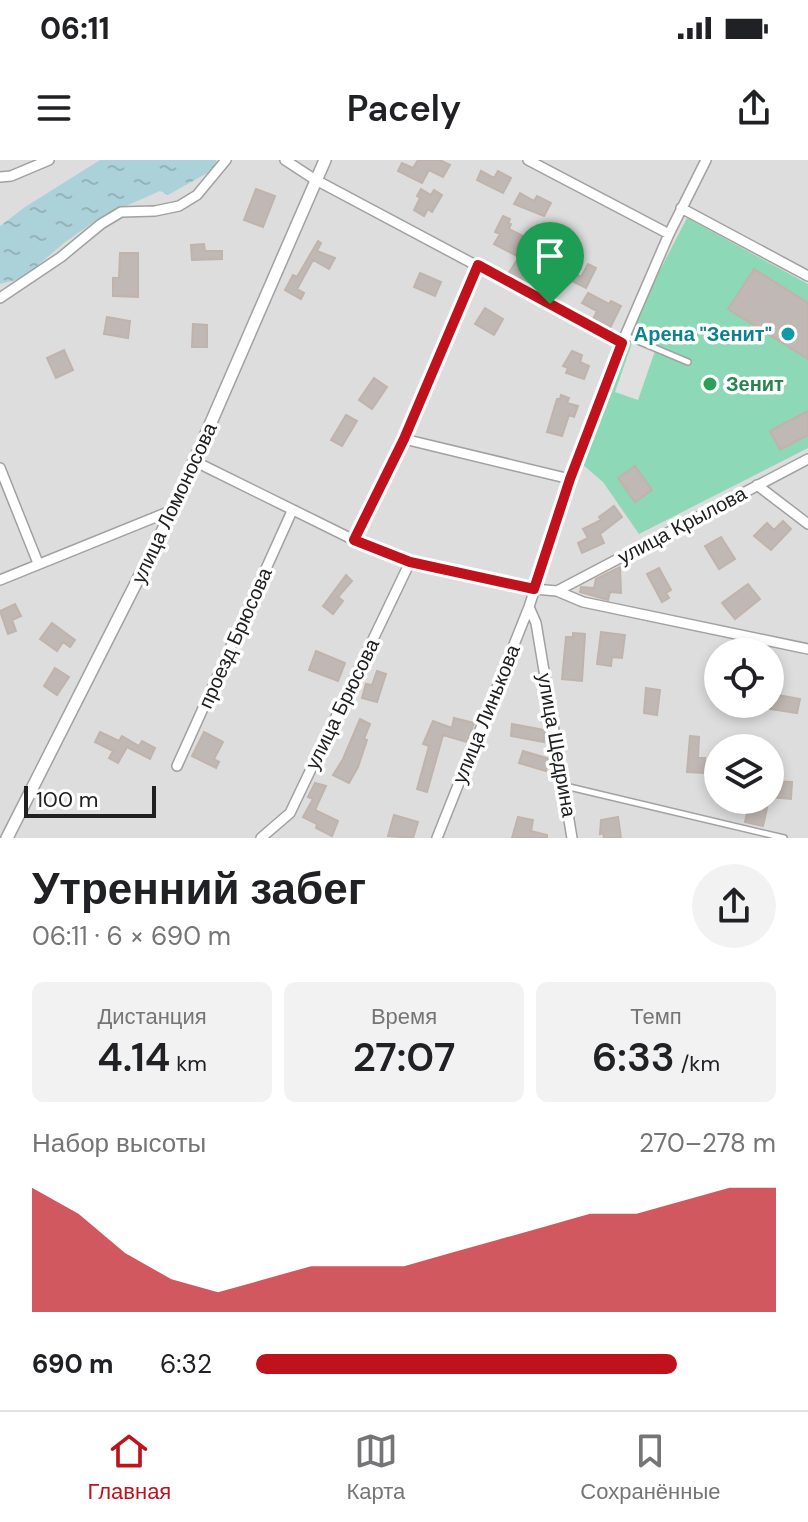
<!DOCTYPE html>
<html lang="ru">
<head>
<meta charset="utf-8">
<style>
	body { margin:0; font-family:"DM Sans",sans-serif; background:#f2f2f2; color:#202124; height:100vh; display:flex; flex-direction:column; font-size:30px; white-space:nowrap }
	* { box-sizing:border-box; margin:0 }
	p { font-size:26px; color:#757577 }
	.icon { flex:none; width:44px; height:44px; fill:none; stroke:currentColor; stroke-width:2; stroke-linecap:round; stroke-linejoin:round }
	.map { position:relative; height:678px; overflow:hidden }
	.side { display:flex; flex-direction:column; background:#fff; flex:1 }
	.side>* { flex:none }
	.tools { position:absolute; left:704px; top:478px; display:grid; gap:16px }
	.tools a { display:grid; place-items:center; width:80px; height:80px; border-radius:50%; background:#fff; box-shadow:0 4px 12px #0003; font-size:40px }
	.scale { position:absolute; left:24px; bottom:20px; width:132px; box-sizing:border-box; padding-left:8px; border:4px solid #202020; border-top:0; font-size:22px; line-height:28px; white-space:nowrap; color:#202020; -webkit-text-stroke:6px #fff; paint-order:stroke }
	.pin { position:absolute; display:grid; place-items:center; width:68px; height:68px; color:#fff; margin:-82px -34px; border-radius:50% 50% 50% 0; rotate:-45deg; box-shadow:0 0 8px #0007 }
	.pin .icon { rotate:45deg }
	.round { display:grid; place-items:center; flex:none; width:84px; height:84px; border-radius:42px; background:#f2f2f2 }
	.overview { display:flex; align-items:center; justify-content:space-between; height:136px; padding:0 32px }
	h1 { font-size:44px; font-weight:600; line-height:60px }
	.stats { display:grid; grid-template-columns:repeat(3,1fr); gap:12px; height:136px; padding:8px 32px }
	.stats div { display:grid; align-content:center; border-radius:12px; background:#f2f2f2; text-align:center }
	.stats b { font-size:40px; font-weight:600 }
	.stats small { font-size:22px; font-weight:400 }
	.stats p { font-size:22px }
	.chart { height:224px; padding:16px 32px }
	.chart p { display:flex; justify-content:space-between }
	.chart svg { width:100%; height:144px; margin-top:8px; fill:#bf121d; opacity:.7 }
	ul { padding:0 32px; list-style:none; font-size:26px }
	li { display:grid; grid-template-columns:128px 96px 1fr; align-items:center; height:60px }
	li i { height:20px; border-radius:10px; background:#bf121d }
	.status { display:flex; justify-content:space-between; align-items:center; height:56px; padding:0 40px; background:#fff; direction:ltr }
	.status svg { height:22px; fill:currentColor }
	header { display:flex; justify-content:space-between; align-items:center; height:104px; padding:0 32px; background:#fff; font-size:36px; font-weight:600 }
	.menu { display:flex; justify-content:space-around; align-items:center; height:112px; border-top:2px solid #e0e0e0; background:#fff; font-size:22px; color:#757577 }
	.menu a { display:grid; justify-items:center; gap:4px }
	.menu .active { color:#bf121d }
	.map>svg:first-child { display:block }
	.residential { fill:#dedddd; fill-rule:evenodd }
	.pitch { fill:#8dd8b6 }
	.parking { fill:#e0e0e0 }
	.water { fill:url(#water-ripples) }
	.building { fill:#c0b8b4; stroke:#c0b3ab; stroke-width:2 }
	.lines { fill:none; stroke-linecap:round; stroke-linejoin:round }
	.service-casing { stroke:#a1a1a1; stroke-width:8 }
	.minor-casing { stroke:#a1a1a1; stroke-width:12 }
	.tertiary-casing { stroke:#a1a1a1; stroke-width:14 }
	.service { stroke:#fff; stroke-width:5 }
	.minor { stroke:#fff; stroke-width:9 }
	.tertiary { stroke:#fff; stroke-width:11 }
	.route-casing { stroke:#fff; stroke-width:16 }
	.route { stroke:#bf121d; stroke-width:10 }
	.culture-dot { fill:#0f9aa8; stroke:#fff; stroke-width:3 }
	.leisure-dot { fill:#2e9e5b; stroke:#fff; stroke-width:3 }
	.labels { text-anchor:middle; stroke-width:7; stroke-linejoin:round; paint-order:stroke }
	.culture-label { font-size:20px; font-weight:bold; fill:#0d838f; stroke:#fff; text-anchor:end }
	.leisure-label { font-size:20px; font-weight:bold; fill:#27864d; stroke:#fff; text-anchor:start }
	.street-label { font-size:20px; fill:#202020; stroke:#fff }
</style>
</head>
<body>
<div class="status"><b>06:11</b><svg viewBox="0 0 49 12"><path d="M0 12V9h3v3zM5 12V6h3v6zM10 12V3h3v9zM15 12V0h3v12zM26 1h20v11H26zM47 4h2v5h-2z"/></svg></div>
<header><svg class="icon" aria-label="menu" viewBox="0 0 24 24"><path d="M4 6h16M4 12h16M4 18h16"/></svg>Pacely<svg class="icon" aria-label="share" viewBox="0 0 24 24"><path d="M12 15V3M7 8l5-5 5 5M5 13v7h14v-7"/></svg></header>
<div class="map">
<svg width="808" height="678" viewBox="0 0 808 678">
	<defs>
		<pattern id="water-ripples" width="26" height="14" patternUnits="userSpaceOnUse" patternTransform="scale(2)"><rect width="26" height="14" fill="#acd2d9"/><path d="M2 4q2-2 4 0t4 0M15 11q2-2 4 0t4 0" fill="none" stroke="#94b4ba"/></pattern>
	</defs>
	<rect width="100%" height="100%" fill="#f0ede8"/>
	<path class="residential" d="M 0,0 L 808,0 L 808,678 L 0,678 ZM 718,492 L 770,492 L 770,544 L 718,544 ZM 718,588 L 770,588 L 770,640 L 718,640 Z"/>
	<path class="pitch" d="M 687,58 L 808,124 L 808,288 L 639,374 L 603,322 L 582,304 L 634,160 Z"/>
	<path class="parking" d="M 632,183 L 655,191 L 638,240 L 615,232 Z"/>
	<path class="water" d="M 100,0 L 216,0 L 218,7 L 168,35 L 160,31 L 101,57 L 64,83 L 23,118 L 0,124 L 0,66 L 25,47 Z"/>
	<path class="building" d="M 418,0 L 440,0 L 450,5 L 443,17 L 429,10 L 422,23 L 398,11 L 402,3 L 413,8 Z
		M 481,11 L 494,18 L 498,11 L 511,18 L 503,33 L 477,20 Z
		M 256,29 L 275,36 L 263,67 L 244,60 Z
		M 421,29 L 431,35 L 434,30 L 442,35 L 432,52 L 428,49 L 424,56 L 414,50 L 420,38 L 417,36 Z
		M 520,33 L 534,41 L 537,36 L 551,43 L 544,56 L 514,44 Z
		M 503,56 L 510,59 L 508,63 L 511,64 L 509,69 L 523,76 L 517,88 L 537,98 L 546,81 L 557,86 L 551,98 L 581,117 L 588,104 L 596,108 L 586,128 L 566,118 L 561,126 L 555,122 L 553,126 L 539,117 L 533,127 L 508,114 L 519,97 L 494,84 L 500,74 L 495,72 Z
		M 318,81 L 321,83 L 317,91 L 335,98 L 329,109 L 313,100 L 297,129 L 304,133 L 301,139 L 285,130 L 293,115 L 297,117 Z
		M 204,84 L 205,91 L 222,91 L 222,99 L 192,100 L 191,85 Z
		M 120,93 L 138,93 L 138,137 L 113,136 L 113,118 L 119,118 Z
		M 754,109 L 808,143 L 808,199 L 728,149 Z
		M 420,113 L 441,122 L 435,136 L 414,127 Z
		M 588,133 L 609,144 L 611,141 L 621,146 L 610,168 L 593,159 L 597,151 L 582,143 Z
		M 485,148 L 503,159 L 494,175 L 475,164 Z
		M 107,157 L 130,161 L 128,178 L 104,174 Z
		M 193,164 L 207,165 L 207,187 L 192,187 Z
		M 64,190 L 73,210 L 56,218 L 47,198 Z
		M 572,191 L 582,195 L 580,202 L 589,206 L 584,219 L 566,213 L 568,208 L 563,206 Z
		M 374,218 L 387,227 L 372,249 L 359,240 Z
		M 561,235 L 569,238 L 567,243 L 578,246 L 574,257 L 569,255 L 562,276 L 547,272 L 557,239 L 560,239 Z
		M 808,251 L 808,275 L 780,290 L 770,271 Z
		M 346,255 L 357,261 L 342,286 L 331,280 Z
		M 635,306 L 652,330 L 635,342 L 618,318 Z
		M 614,346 L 622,357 L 600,374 L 604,383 L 582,393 L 578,383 L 588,378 L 583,369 L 601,360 L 599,357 Z
		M 783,361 L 791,369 L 771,390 L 754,376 L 767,363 L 774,370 Z
		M 721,377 L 735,399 L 719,409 L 705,386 Z
		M 620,407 L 621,433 L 610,432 L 608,440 L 580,432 L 581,427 L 594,428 L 596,419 Z
		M 659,408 L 671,430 L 666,433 L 669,438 L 662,442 L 647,414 Z
		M 346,415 L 352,421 L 338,437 L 343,441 L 333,454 L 323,446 Z
		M 748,424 L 760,439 L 735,459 L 722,443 Z
		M 15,444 L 21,456 L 12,460 L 16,471 L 8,474 L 0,451 Z
		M 52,463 L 75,480 L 70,487 L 63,482 L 57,491 L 40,479 Z
		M 601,472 L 625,475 L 622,498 L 612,497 L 611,506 L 597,504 Z
		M 573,473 L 585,474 L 582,521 L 562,519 L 566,477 L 573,477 Z
		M 316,491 L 345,503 L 338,521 L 309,510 Z
		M 55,508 L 69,517 L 57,535 L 44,526 Z
		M 377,511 L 386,514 L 377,542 L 362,538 L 366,524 L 372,525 Z
		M 646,528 L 660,530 L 657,555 L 644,553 Z
		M 770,530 L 779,531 L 778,535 L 800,539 L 797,553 L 770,549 Z
		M 454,558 L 474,563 L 467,582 L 443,575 L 427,632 L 417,629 L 429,586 L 423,584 L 433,561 L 452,568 Z
		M 360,559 L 370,564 L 364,579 L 367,580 L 358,607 L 349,623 L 333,615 L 343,599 Z
		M 512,564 L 545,570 L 544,582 L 511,576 Z
		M 100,572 L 119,581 L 122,576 L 139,586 L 142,581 L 155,588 L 150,599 L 127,587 L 118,603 L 109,598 L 113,591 L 95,582 Z
		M 204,572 L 223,582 L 214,599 L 219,602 L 216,608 L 192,596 Z
		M 690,576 L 699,577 L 698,598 L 705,598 L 704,613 L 687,612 Z
		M 523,591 L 550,599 L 546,611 L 519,603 Z
		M 770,621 L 792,622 L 791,639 L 770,637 Z
		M 315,623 L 326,626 L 315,650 L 338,661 L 332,676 L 316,668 L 317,664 L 303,657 L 313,639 L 308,637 Z
		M 750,640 L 768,643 L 763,666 L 745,662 Z
		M 394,655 L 418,662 L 413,678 L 388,676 Z
		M 518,657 L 533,660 L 531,671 L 547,675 L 547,678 L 512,678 Z
		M 618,657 L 621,678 L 604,678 L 603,673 L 600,674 L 601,660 Z"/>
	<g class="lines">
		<defs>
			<path id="service" d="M 626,176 L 688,202
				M 565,626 L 784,678"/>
			<path id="minor" d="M 285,0 L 314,19 L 622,183
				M 528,0 L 669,74
				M 0,17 L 11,16 L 49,0
				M 681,48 L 808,116
				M 0,138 L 61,97 L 101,64 L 121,52 L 155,51 L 179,46 L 197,35 L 226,0
				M 404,279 L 570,319
				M 196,302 L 354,380 L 410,402 L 534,429 L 557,431 L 583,442 L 808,489
				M 0,308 L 38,403
				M 757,325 L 808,364
				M 354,380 L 404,279 L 478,105
				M 0,420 L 173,350
				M 557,431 L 808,299
				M 529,447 L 536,463 L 572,678
				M 177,606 L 292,351
				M 261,678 L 290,653 L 410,402
				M 437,678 L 529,447 L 570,319 L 622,183 L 669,74 L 706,0"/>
			<path id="tertiary" d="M 7,678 L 173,350 L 325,0"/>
		</defs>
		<use href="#service" class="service-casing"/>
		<use href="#minor" class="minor-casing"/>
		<use href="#tertiary" class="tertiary-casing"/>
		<use href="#service" class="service"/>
		<use href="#minor" class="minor"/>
		<use href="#tertiary" class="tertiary"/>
	</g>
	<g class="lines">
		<defs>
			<path id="route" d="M 478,105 L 622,183 L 570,319 L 534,429 L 410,402 L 354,380 L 404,279 Z"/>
		</defs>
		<use href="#route" class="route-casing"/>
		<use href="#route" class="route"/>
	</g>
	<circle class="culture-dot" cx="788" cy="174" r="8"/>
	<circle class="leisure-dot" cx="710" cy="224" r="8"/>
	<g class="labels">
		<g class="culture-label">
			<text x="772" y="181">Арена "Зенит"</text>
		</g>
		<g class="leisure-label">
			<text x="726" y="231">Зенит</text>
		</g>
		<g class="street-label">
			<text transform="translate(174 343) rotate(-65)" y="7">улица Ломоносова</text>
			<text transform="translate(682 365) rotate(-28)" y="7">улица Крылова</text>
			<text transform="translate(235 478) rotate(-66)" y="7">проезд Брюсова</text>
			<text transform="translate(342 544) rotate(-64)" y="7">улица Брюсова</text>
			<text transform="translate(486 554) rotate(-68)" y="7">улица Линькова</text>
			<text transform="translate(557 585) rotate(80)" y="7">улица Щедрина</text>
		</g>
	</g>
</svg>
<div class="tools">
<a><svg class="icon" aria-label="locate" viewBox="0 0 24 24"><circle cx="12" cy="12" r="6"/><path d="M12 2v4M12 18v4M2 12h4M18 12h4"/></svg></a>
<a><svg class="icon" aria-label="layers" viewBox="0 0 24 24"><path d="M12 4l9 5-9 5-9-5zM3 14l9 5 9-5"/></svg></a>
</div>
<div class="scale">100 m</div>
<div class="pin" style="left:550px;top:144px;background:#1e9e55"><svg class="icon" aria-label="arrive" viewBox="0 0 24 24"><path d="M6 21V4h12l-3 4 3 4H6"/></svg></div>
</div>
<section class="side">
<div class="overview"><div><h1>Утренний забег</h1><p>06:11 · 6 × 690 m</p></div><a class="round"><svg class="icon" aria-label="share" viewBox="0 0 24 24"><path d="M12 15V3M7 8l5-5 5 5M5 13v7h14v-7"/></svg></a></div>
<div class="stats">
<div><p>Дистанция</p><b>4.14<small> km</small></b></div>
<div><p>Время</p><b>27:07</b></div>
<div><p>Темп</p><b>6:33<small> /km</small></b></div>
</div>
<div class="chart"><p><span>Набор высоты</span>270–278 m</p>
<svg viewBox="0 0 160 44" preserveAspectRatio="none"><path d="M0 44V6L10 14L20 26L30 34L40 38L50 34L60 30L70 30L80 30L90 26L100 22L110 18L120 14L130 14L140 10L150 6L160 6V44z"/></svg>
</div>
<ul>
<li><b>690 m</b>6:32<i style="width:81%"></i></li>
</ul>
</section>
<nav class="menu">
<a class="active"><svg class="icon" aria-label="home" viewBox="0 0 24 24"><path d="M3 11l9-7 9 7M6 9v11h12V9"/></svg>Главная</a>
<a><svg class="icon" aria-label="map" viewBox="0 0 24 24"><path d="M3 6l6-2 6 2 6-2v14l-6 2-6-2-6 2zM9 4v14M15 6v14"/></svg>Карта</a>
<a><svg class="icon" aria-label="saved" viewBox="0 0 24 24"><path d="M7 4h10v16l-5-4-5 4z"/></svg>Сохранённые</a>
</nav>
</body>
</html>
